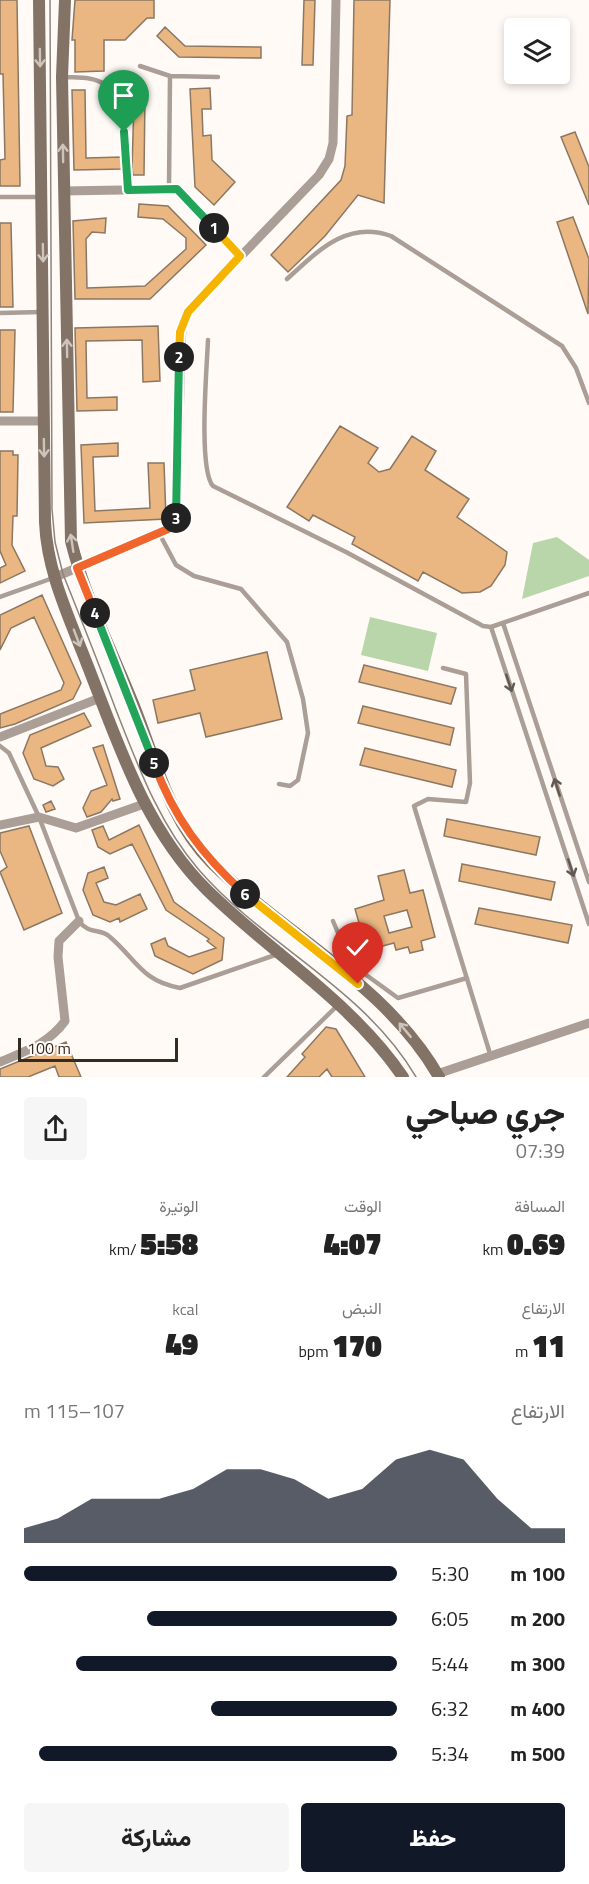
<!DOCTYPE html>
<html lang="ar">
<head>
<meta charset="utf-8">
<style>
	body { margin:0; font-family:"Titillium Web",Vazirmatn,sans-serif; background:#f6f6f6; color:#222; direction:rtl; height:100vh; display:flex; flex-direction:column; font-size:22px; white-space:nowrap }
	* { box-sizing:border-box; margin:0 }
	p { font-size:20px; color:#767676 }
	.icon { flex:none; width:33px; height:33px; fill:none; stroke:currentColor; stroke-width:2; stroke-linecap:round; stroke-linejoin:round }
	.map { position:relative; height:1077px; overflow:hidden; direction:ltr }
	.side { display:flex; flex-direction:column; background:#fff; flex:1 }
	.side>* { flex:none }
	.buttons { position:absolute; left:504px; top:18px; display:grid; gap:12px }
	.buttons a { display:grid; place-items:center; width:66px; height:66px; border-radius:6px; background:#fff; box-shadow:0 3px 9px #0003; font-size:30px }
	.scale { position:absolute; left:18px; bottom:15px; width:160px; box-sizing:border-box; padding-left:6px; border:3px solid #342b22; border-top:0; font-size:16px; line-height:21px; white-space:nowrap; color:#342b22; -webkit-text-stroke:4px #fffaf6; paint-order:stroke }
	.pin { position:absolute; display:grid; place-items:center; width:51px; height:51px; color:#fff; margin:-62px -26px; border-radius:50% 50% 50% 0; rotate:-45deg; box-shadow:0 0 6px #0007 }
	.pin .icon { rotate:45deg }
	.km { position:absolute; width:30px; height:30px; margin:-15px; border-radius:50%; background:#222; color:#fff; font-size:16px; line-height:30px; text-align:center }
	.round { display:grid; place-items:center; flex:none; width:63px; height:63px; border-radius:6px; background:#f6f6f6 }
	.overview { display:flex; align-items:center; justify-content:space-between; height:102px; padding:0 24px }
	h1 { font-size:33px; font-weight:800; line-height:45px }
	.stats { display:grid; grid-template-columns:repeat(3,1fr); gap:9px; height:102px; padding:6px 24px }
	.stats div { display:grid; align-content:center }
	.stats b { font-size:30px; font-weight:800 }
	.stats small { font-size:16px; font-weight:400 }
	.stats p { font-size:16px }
	.chart { height:168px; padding:12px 24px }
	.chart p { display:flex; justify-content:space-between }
	.chart svg { width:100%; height:108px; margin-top:6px; fill:#111827; opacity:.7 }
	.action { display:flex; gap:12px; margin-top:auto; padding:12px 24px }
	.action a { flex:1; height:69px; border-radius:6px; background:#111827; color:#fff; font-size:24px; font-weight:800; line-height:69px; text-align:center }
	.action a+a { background:#f6f6f6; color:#222 }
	ul { padding:0 24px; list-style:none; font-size:20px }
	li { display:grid; grid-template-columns:96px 72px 1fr; align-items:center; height:45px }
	li i { height:15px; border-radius:8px; background:#111827 }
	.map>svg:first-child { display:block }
	.green { fill:#b8d6aa }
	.building { fill:#eab782; stroke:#8c7762; stroke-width:1.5; fill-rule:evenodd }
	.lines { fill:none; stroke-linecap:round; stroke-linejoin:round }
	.lane { stroke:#aa9e96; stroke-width:4.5 }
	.street { stroke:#aa9e96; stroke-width:9 }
	.secondary { stroke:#837266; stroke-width:12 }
	.tram { stroke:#8c847d; stroke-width:1.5 }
	.oneway { stroke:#cdc4bc }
	.oneway2 { stroke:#635950 }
	.split-1-casing { stroke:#fff; stroke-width:12 }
	.split-2-casing { stroke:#fff; stroke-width:12 }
	.split-3-casing { stroke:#fff; stroke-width:12 }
	.split-4-casing { stroke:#fff; stroke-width:12 }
	.split-5-casing { stroke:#fff; stroke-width:12 }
	.split-6-casing { stroke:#fff; stroke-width:12 }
	.split-7-casing { stroke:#fff; stroke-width:12 }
	.split-1 { stroke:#22a559; stroke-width:8 }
	.split-2 { stroke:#f5b400; stroke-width:8 }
	.split-3 { stroke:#22a559; stroke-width:8 }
	.split-4 { stroke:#f0652b; stroke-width:8 }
	.split-5 { stroke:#22a559; stroke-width:8 }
	.split-6 { stroke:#f0652b; stroke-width:8 }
	.split-7 { stroke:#f5b400; stroke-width:8 }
</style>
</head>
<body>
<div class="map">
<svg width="589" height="1077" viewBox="0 0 589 1077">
	<rect width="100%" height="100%" fill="#fffaf6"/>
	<path class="green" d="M 557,537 L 589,560 L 589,576 L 522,599 L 533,543 Z
		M 370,617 L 437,633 L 428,671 L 361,655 Z"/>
	<path class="building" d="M 0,0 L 17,0 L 20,186 L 0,186 L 0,160 L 5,159 L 3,74 L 0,74 Z
		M 75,0 L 154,0 L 154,18 L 147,18 L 125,40 L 104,40 L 104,71 L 75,72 L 75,40 L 72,40 Z
		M 304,0 L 315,0 L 313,65 L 302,65 Z
		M 354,0 L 390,0 L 384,203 L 358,195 L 325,236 L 288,272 L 271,255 L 341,180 L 345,166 L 347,116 L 352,115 Z
		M 165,27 L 185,46 L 261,47 L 261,58 L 179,57 L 157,36 Z
		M 124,75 L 145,96 L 144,175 L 133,175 L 132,169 L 134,100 L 116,83 Z
		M 210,88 L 211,109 L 202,109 L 203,136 L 211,135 L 212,160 L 235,182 L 214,205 L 195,187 L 190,89 Z
		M 72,90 L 85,90 L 86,158 L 122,157 L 123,169 L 74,170 Z
		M 575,132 L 589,167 L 589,205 L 561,137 Z
		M 139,204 L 168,206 L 206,245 L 150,299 L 75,299 L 73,221 L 106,218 L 105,233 L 92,232 L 86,239 L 87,288 L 145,286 L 186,249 L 186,238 L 163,219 L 138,217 Z
		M 573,217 L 589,259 L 588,314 L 557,222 Z
		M 0,223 L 11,223 L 13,307 L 0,307 Z
		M 158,326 L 160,381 L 143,382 L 142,340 L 86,341 L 87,398 L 117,397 L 117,410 L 77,411 L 75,328 Z
		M 0,330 L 15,330 L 13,412 L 0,412 Z
		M 340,426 L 378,448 L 368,463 L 379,472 L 390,469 L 412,436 L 436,451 L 425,470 L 469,499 L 457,517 L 507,552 L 505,565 L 491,586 L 480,592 L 462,593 L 423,572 L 418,581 L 352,544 L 355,537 L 313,515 L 309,521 L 287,507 Z
		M 118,443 L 118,456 L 93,457 L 95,511 L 150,508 L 148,463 L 164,463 L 166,519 L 84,523 L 81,445 Z
		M 0,451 L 13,451 L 13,455 L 18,455 L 17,516 L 13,516 L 12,545 L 25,571 L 0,583 L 0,568 L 6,565 L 0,551 Z
		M 42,595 L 81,683 L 73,699 L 15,724 L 0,728 L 0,714 L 61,690 L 64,683 L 34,617 L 11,628 L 0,650 L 0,615 Z
		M 267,652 L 282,719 L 206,737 L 200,713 L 158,723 L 153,700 L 195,690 L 190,670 Z
		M 364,665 L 456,688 L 451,704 L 359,682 Z
		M 363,706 L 454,728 L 450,745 L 358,723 Z
		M 84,713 L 91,726 L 41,748 L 46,766 L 58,767 L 64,779 L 53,786 L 34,779 L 23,753 L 30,735 Z
		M 103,745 L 120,799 L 113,801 L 112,799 L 101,812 L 87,817 L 83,808 L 91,791 L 107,785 L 93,748 Z
		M 365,748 L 456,770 L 452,787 L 360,765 Z
		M 51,801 L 55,809 L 46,812 L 43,805 Z
		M 447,819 L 540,837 L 536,855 L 444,836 Z
		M 139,825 L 174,902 L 224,938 L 222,960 L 193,974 L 155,956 L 151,944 L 165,938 L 168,946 L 189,957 L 216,948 L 207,941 L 209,939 L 166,910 L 132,844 L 110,854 L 98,847 L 92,830 L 103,826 L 109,840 Z
		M 29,826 L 62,913 L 24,930 L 0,872 L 7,867 L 0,851 L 0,833 Z
		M 462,864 L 555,882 L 551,900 L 459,881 Z
		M 104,867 L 108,878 L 96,883 L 104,902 L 116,905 L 140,894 L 147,909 L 120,922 L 119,918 L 110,922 L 93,915 L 83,890 L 88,873 Z
		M 404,870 L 410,893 L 423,890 L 435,937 L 421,941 L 423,950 L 410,953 L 408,947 L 396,950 L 394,943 L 375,948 L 376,951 L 368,954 L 355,909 L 384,900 L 378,876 ZM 407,910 L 412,927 L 389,933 L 384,916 Z
		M 479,908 L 572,925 L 568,943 L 475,924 Z
		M 326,1027 L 336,1029 L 365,1077 L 332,1077 L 327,1069 L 319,1077 L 287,1077 L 305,1057 L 302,1054 Z
		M 66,1042 L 81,1077 L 59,1077 L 55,1066 L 28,1077 L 0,1077 L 0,1069 Z"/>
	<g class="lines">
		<path class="lane" d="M 140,66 L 170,76
			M 63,77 C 77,78 92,76 104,84 C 129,102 126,162 128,190
			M 169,189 L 170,76 L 218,77
			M 0,197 L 40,197
			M 287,279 C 318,251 347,220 391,236 L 562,346 L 576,368 L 589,403
			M 0,313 L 42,312
			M 208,340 C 207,366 198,469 213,486 L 346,552 L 483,626 L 491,627 L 589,593
			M 159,533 L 176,565 L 194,576 L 241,589 L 287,642 L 303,699 L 308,733 L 298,780 L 290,786 L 279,784
			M 0,597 L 53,578
			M 503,623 L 589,882
			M 491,627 L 589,924
			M 443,668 L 466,674 L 470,783 L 466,802 L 428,799 L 414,806 L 491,1057
			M 0,746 L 9,753 L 39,817 L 79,921 C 89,935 101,928 110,937 C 136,959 141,981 180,988 L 278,954
			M 333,921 L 351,964 L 398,998 L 467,978
			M 264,1077 L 338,1005"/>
		<path class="street" d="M 64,191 L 177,189 L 240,256
			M 0,421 L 43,421
			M 53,578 L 159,533 L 168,529 L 176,520 L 182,324 L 193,306 L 319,175 L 329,159 L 333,143 L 336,0
			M 0,737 L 100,698
			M 0,825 L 39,817 L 76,828 L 144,804
			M 0,1062 C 26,1051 48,1044 65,1021 L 58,957 L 59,941 L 79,921
			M 437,1074 L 589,1023"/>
		<path class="secondary" d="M 39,0 L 45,522 C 47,572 69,617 87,664 C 118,743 145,829 207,890 C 271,953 352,1002 403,1077
			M 65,0 L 62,77 L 71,541 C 85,598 112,651 134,706 C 156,761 169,820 212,863 C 285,935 387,985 439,1077"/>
		<path class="tram" d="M 50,0 L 52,509 L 55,542 L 63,574 C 81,619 99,664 116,710 C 138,766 159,824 199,870 C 265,946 364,988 416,1077"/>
	</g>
	<defs><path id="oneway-shaft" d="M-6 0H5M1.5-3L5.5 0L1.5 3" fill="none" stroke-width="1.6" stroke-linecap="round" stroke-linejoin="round" transform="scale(1.5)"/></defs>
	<g class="oneway">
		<use href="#oneway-shaft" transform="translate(40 58) rotate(89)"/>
		<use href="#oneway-shaft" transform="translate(63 153) rotate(-91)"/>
		<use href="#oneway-shaft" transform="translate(43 253) rotate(89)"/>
		<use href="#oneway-shaft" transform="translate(67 348) rotate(-91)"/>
		<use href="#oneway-shaft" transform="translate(44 448) rotate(89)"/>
		<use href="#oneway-shaft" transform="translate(72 543) rotate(-99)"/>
		<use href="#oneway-shaft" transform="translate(77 638) rotate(69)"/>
		<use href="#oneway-shaft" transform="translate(405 1030) rotate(-130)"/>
	</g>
	<g class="oneway2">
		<use href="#oneway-shaft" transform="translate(509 683) rotate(72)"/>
		<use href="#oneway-shaft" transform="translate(557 787) rotate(-108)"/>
		<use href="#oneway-shaft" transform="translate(571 868) rotate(72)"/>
	</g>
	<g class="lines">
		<defs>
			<path id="split-1" d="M 124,132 L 128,190 L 177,189 L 214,228"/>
			<path id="split-2" d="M 179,357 L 180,332 L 188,312 L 240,256 L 214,228"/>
			<path id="split-3" d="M 176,518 L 179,357"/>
			<path id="split-4" d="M 95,613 L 77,568 L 168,529 L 176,518"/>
			<path id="split-5" d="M 95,613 L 154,763"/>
			<path id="split-6" d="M 154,763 C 173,817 203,856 245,894"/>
			<path id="split-7" d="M 245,894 L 358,984"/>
		</defs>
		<use href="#split-1" class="split-1-casing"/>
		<use href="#split-2" class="split-2-casing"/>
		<use href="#split-3" class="split-3-casing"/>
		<use href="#split-4" class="split-4-casing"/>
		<use href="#split-5" class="split-5-casing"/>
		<use href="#split-6" class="split-6-casing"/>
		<use href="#split-7" class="split-7-casing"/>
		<use href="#split-1" class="split-1"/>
		<use href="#split-2" class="split-2"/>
		<use href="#split-3" class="split-3"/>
		<use href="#split-4" class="split-4"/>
		<use href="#split-5" class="split-5"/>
		<use href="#split-6" class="split-6"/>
		<use href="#split-7" class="split-7"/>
	</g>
</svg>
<div class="buttons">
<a><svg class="icon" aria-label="layers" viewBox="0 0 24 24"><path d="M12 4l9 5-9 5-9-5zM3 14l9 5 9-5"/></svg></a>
</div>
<div class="scale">100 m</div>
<div class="pin" style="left:124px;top:132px;background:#1e9e55"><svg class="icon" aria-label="arrive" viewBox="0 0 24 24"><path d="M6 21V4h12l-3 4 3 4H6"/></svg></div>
<div class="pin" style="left:358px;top:984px;background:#d93025"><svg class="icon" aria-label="check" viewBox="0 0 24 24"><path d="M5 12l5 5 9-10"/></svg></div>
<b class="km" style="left:214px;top:228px">1</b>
<b class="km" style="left:179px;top:357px">2</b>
<b class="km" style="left:176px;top:518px">3</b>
<b class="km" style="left:95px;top:613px">4</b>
<b class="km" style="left:154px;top:763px">5</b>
<b class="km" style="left:245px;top:894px">6</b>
</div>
<section class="side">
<div class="overview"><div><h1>جري صباحي</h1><p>07:39</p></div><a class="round"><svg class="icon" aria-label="share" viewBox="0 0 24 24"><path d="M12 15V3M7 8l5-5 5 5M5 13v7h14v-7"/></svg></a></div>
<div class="stats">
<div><p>المسافة</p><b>0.69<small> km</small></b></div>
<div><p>الوقت</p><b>4:07</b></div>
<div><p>الوتيرة</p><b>5:58<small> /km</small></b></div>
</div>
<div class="stats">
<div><p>الارتفاع</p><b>11<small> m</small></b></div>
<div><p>النبض</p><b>170<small> bpm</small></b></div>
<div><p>kcal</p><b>49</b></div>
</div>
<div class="chart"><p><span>الارتفاع</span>107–115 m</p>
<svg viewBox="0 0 160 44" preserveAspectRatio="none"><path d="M0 44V38L10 34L20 26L30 26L40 26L50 22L60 14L70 14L80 18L90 26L100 22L110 10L120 6L130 10L140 26L150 38L160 38V44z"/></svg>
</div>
<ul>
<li><b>100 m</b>5:30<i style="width:100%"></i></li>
<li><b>200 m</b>6:05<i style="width:67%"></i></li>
<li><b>300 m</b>5:44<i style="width:86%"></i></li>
<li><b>400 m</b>6:32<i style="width:50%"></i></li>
<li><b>500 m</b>5:34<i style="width:96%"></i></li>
</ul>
<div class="action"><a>حفظ</a><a>مشاركة</a></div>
</section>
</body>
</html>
